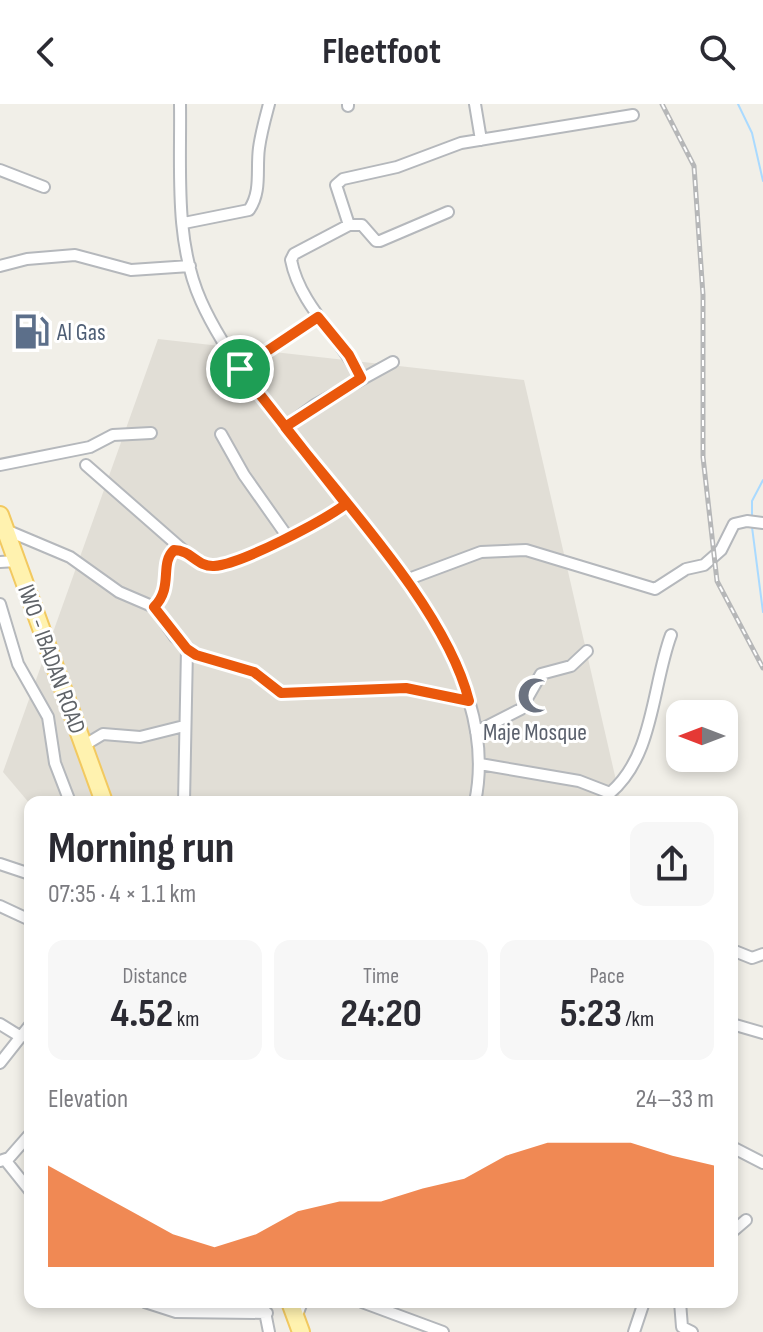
<!DOCTYPE html>
<html lang="en">
<head>
<meta charset="utf-8">
<style>
	body { margin:0; font-family:"Sofia Sans Condensed",sans-serif; background:#f7f7f7; color:#2b2b33; height:100vh; display:flex; flex-direction:column; font-size:30px; white-space:nowrap }
	* { box-sizing:border-box; margin:0 }
	p { font-size:26px; color:#7c7c81 }
	.icon { flex:none; width:44px; height:44px; fill:none; stroke:currentColor; stroke-width:2; stroke-linecap:round; stroke-linejoin:round }
	.map { position:relative; flex:1; overflow:hidden }
	.sheet { position:absolute; left:24px; top:692px; width:714px; height:512px; display:flex; flex-direction:column; background:#fff; border-radius:16px; box-shadow:0 4px 12px #0003 }
	.sheet>* { flex:none }
	.needle { width:52px; rotate:270deg }
	.fabs { position:absolute; left:666px; top:596px; display:grid; gap:16px }
	.fabs a { display:grid; place-items:center; width:72px; height:72px; border-radius:16px; background:#fff; box-shadow:0 4px 12px #0003; font-size:40px }
	.pin { position:absolute; display:grid; place-items:center; width:68px; height:68px; color:#fff; margin:-34px; border:4px solid #fff; border-radius:50%; box-shadow:0 2px 8px #0007 }
	.round { display:grid; place-items:center; flex:none; width:84px; height:84px; border-radius:16px; background:#f7f7f7 }
	.headline { display:flex; align-items:center; justify-content:space-between; height:136px; padding:0 24px }
	h1 { font-size:44px; font-weight:700; line-height:60px }
	.figures { display:grid; grid-template-columns:repeat(3,1fr); gap:12px; height:136px; padding:8px 24px }
	.figures div { display:grid; align-content:center; border-radius:16px; background:#f7f7f7; text-align:center }
	.figures b { font-size:40px; font-weight:700 }
	.figures small { font-size:22px; font-weight:400 }
	.figures p { font-size:22px }
	.chart { height:224px; padding:16px 24px }
	.chart p { display:flex; justify-content:space-between }
	.chart svg { width:100%; height:144px; margin-top:8px; fill:#ea580c; opacity:.7 }
	header { display:flex; justify-content:space-between; align-items:center; height:104px; padding:0 24px; background:#fff; font-size:36px; font-weight:700 }
	.map>svg:first-child { display:block }
	.education { fill:#e1ded6 }
	.lines { fill:none; stroke-linecap:round; stroke-linejoin:round }
	.stream { stroke:#aadaff; stroke-width:2 }
	.street-casing { stroke:#b5b8bc; stroke-width:14 }
	.primary-casing { stroke:#f2c960; stroke-width:20 }
	.street { stroke:#fff; stroke-width:10 }
	.primary { stroke:#fff2af; stroke-width:16 }
	.rail-casing { stroke:#b6b7b8; stroke-width:5 }
	.rail { stroke:#fff; stroke-width:2; stroke-dasharray:6; stroke-linecap:butt }
	.route-casing { stroke:#fff; stroke-width:16 }
	.route { stroke:#ea580c; stroke-width:10 }
	.labels { text-anchor:middle; stroke-width:6; stroke-linejoin:round; paint-order:stroke }
	.service-label { font-size:24px; fill:#4e5e75; stroke:#fff; text-anchor:start }
	.street-label { font-size:24px; fill:#5f6368; stroke:#fff }
	.worship-label { font-size:24px; fill:#5b616d; stroke:#fff }
</style>
</head>
<body>
<header><svg class="icon" aria-label="back" viewBox="0 0 24 24"><path d="M15 5l-7 7 7 7"/></svg>Fleetfoot<svg class="icon" aria-label="search" viewBox="0 0 24 24"><circle cx="10" cy="10" r="6"/><path d="M15 15l6 6"/></svg></header>
<div class="map">
<svg width="763" height="1228" viewBox="0 0 763 1228">
	<rect width="100%" height="100%" fill="#f1efe8"/>
	<path class="education" d="M 158,235 L 524,276 L 621,698 L 30,700 L 3,668 Z"/>
	<g class="lines">
		<path class="stream" d="M 738,0 L 752,29 L 763,77
			M 752,412 L 752,397 L 763,376
			M 752,423 L 763,508"/>
		<defs>
			<path id="street" d="M 180,0 C 181,64 174,137 201,197 C 269,350 513,518 475,698
				M 348,0 L 348,2
				M 475,0 L 481,36
				M 0,66 L 44,83
				M 184,119 L 249,106 C 262,87 256,66 259,44 C 261,29 265,15 269,0
				M 349,121 L 336,81 L 343,75 L 397,63 L 461,39 L 633,11
				M 0,162 L 27,155 L 75,151 L 131,166 L 190,162
				M 240,265 L 318,213
				M 361,274 C 341,234 300,202 291,156 L 294,150 L 349,121 L 362,121 L 376,137 L 380,137 L 448,108
				M 285,323 L 315,301 L 393,258
				M 221,330 L 244,371 L 287,432
				M 0,361 L 90,343 L 113,331 L 151,329
				M 86,361 L 183,446
				M 6,426 L 70,453 L 119,488 L 154,503 L 175,533 L 196,551 L 254,568 L 281,589 L 406,584 L 469,597
				M 0,458 L 17,457
				M 406,476 L 481,448 L 526,446 L 655,485 L 686,465 L 704,461 L 721,446 L 734,420 L 747,417 L 763,419
				M 0,500 L 18,560 L 48,613 L 55,659 L 70,698
				M 154,503 C 174,483 159,459 174,446 C 191,446 197,463 214,462 C 242,460 323,417 346,400
				M 476,628 L 521,605 L 541,570 L 571,562 L 587,547
				M 83,642 L 103,630 L 140,633 L 184,622
				M 480,660 L 579,677 L 610,689 C 654,652 652,582 671,531
				M 184,698 L 187,545
				M 0,760 L 30,770
				M 0,802 L 30,816
				M 732,846 L 752,854 L 763,850
				M 0,920 L 21,933
				M 732,920 L 763,929
				M 0,959 L 30,921
				M 732,1043 L 763,1059
				M 0,1057 L 9,1054 L 30,1030
				M 6,1057 L 30,1087
				M 732,1128 L 746,1116
				M 145,1198 L 176,1208 L 267,1209
				M 263,1198 L 269,1228
				M 362,1198 L 443,1228
				M 680,1198 L 682,1223 L 692,1228
				M 296,1214 L 302,1198
				M 634,1228 L 644,1198"/>
			<path id="primary" d="M 0,411 L 104,698
				M 290,1198 L 301,1228"/>
		</defs>
		<use href="#street" class="street-casing"/>
		<use href="#primary" class="primary-casing"/>
		<use href="#street" class="street"/>
		<use href="#primary" class="primary"/>
		<defs>
			<path id="rail" d="M 662,0 L 694,62 L 703,191 L 703,353 L 717,477 L 763,564"/>
		</defs>
		<use href="#rail" class="rail-casing"/>
		<use href="#rail" class="rail"/>
	</g>
	<g class="lines">
		<defs>
			<path id="route" d="M 240,265 L 346,400 C 323,417 242,460 214,462 C 197,463 191,446 174,446 C 159,460 174,483 154,503 L 187,545 L 196,551 L 254,568 L 281,589 L 406,584 L 469,597 C 447,507 343,397 285,323 L 361,274 L 349,251 L 318,213 L 240,265"/>
		</defs>
		<use href="#route" class="route-casing"/>
		<use href="#route" class="route"/>
	</g>
	<defs>
		<symbol id="fuel-bare" viewBox="-9 -9 18 18"><path d="M-5.5-6h7V0h2V4h1.3V-2.5L3-4.5l.8-.8L6-3V5H2.5V1h-1V6h-7ZM-4.2-4.7v3.2H.2V-4.7Z" fill="#5c6f8a" stroke="#fff" stroke-width="2.5" paint-order="stroke"/></symbol>
		<symbol id="mosque-bare" viewBox="-9 -9 18 18"><path d="M3.5-4.9A6 6 0 1 0 3.5 4.9A5 5 0 1 1 3.5-4.9Z" fill="#6b7280" stroke="#fff" stroke-width="2.5" paint-order="stroke"/></symbol>
	</defs>
	<g fill-rule="evenodd">
		<use href="#fuel-bare" x="6" y="202" width="51" height="51"/>
		<use href="#mosque-bare" x="510" y="566" width="51" height="51"/>
	</g>
	<g class="labels">
		<g class="service-label">
			<text x="57" y="236">Al Gas</text>
		</g>
		<g class="street-label">
			<text transform="translate(52 555) rotate(70)" y="8">IWO - IBADAN ROAD</text>
		</g>
		<g class="worship-label">
			<text x="535" y="636">Maje Mosque</text>
		</g>
	</g>
</svg>
<div class="fabs">
<a><svg class="needle" viewBox="-14 -14 28 28"><path d="M0-13l5 13h-10z" fill="#e53935"/><path d="M0 13l5-13h-10z" fill="#7c7c81"/></svg></a>
</div>
<div class="pin" style="left:240px;top:265px;background:#1e9e55"><svg class="icon" aria-label="arrive" viewBox="0 0 24 24"><path d="M6 21V4h12l-3 4 3 4H6"/></svg></div>
<section class="sheet">
<div class="headline"><div><h1>Morning run</h1><p>07:35 · 4 × 1.1 km</p></div><a class="round"><svg class="icon" aria-label="share" viewBox="0 0 24 24"><path d="M12 15V3M7 8l5-5 5 5M5 13v7h14v-7"/></svg></a></div>
<div class="figures">
<div><p>Distance</p><b>4.52<small> km</small></b></div>
<div><p>Time</p><b>24:20</b></div>
<div><p>Pace</p><b>5:23<small> /km</small></b></div>
</div>
<div class="chart"><p><span>Elevation</span>24–33 m</p>
<svg viewBox="0 0 160 44" preserveAspectRatio="none"><path d="M0 44V13L10 20L20 27L30 34L40 38L50 34L60 27L70 24L80 24L90 20L100 17L110 10L120 6L130 6L140 6L150 10L160 13V44z"/></svg>
</div>
</section>
</div>
</body>
</html>
